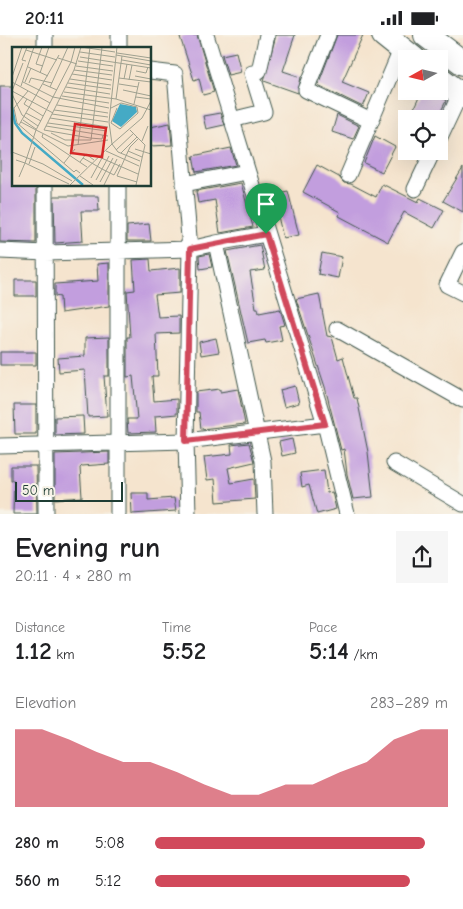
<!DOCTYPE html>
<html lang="en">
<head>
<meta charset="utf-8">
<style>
	body { margin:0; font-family:"Comic Neue",sans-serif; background:#f6f6f6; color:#202124; height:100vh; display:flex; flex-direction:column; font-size:19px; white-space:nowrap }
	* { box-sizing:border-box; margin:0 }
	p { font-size:16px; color:#757577 }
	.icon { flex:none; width:28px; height:28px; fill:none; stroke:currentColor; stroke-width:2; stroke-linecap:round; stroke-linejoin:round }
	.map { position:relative; height:479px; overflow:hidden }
	.side { display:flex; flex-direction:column; background:#fff; flex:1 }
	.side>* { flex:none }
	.needle { width:32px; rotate:262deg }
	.controls { position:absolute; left:398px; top:15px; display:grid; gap:10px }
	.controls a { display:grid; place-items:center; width:50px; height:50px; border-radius:0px; background:#fff; box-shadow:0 5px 20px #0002; font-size:25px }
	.scale { position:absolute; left:15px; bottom:12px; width:108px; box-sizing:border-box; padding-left:5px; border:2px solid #1f3d34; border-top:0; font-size:14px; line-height:18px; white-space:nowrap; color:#1f3d34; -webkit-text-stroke:4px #f7f3e8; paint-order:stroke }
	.pin { position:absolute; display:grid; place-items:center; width:42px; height:42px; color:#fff; margin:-51px -21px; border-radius:50% 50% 50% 0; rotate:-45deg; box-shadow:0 0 5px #0007 }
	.pin .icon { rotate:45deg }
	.round { display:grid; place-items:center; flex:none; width:52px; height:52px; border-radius:0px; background:#f6f6f6 }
	.summary { display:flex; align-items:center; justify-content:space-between; height:85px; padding:0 15px }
	h1 { font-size:28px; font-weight:700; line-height:38px }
	.figures { display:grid; grid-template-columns:repeat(3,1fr); gap:8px; height:85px; padding:5px 15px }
	.figures div { display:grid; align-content:center }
	.figures b { font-size:25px; font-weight:700 }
	.figures small { font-size:14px; font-weight:400 }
	.figures p { font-size:14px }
	.chart { height:140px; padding:10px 15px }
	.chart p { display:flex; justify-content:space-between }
	.chart svg { width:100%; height:90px; margin-top:5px; fill:#d1495b; opacity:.7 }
	ul { padding:0 15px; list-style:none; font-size:16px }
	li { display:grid; grid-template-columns:80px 60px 1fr; align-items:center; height:38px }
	li i { height:12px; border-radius:6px; background:#d1495b }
	.status { display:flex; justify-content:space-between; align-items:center; height:35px; padding:0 25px; background:#fff; direction:ltr }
	.status svg { height:14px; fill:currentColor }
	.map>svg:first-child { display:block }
	.building { fill:#c29ede }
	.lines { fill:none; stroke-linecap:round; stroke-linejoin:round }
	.minor-casing { stroke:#3f564b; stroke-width:17 }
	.primary-casing { stroke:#3f564b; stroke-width:26 }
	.minor { stroke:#fff; stroke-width:15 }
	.primary { stroke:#fff; stroke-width:24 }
	.route-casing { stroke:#fff; stroke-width:10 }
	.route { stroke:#d1495b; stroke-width:6 }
	.inset-river { fill:none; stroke:#45aac5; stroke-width:2.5 }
	.inset-road { fill:none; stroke:#9fa190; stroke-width:1 }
	.view { fill:#d62828; fill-opacity:0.15; stroke:#d62828; stroke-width:2.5 }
	.inset-edge { fill:none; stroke:#1f3d34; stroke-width:2.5 }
</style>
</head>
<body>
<div class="status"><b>20:11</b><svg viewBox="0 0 49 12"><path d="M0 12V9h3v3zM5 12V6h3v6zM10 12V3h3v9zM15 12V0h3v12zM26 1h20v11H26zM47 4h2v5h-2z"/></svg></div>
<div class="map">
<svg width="463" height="479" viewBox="0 0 463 479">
	<rect width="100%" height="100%" fill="#f7f3e8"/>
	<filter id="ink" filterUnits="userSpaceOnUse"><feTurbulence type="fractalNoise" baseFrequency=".02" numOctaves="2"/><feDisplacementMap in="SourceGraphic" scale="10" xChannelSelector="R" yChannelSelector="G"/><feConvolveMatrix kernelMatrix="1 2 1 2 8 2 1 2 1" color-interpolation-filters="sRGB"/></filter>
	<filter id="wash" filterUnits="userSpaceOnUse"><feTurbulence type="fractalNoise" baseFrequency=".0096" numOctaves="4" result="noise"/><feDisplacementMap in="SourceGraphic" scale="20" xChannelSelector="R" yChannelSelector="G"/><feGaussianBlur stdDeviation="1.12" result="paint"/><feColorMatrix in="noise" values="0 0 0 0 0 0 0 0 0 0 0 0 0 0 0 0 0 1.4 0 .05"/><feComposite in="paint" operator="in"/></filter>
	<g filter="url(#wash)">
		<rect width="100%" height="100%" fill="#f5e4ce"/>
		<g id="blocks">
			<path class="building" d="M 187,0 L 197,0 L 214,57 L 203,60 L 199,43 L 194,45 L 180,2 Z
				M 276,0 L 295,0 L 283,36 L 301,42 L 298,58 L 264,46 Z
				M 337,0 L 363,0 L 342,47 L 369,58 L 363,72 L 318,50 Z
				M 236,17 L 241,37 L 228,40 L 222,20 Z
				M 0,51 L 14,51 L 14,150 L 36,150 L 36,208 L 0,207 Z
				M 422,56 L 434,56 L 446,66 L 437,84 L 409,84 Z
				M 220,78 L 224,90 L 206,94 L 203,81 Z
				M 337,80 L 359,91 L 353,104 L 332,97 Z
				M 170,88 L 172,110 L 150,111 L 150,92 Z
				M 375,101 L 395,112 L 382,137 L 364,128 Z
				M 231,113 L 236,130 L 196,137 L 193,121 Z
				M 317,130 L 339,142 L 344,148 L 351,149 L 376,162 L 382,149 L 418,167 L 420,163 L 444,175 L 434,193 L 404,177 L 388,207 L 339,181 L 340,177 L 303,157 Z
				M 463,133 L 463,177 L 443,166 Z
				M 241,148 L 253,192 L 220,198 L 215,165 L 198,168 L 196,156 Z
				M 288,156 L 299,200 L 283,203 L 273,159 Z
				M 54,161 L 98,161 L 99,176 L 81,176 L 83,206 L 55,208 Z
				M 149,189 L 151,206 L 127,206 L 127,191 Z
				M 260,210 L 265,235 L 250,237 L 256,273 L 258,273 L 259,278 L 280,274 L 285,290 L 279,291 L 282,305 L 266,308 L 265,305 L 248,308 L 227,216 Z
				M 322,218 L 342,222 L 338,243 L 318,239 Z
				M 209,219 L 212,232 L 200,234 L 199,221 Z
				M 150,224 L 151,236 L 180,233 L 180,258 L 155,260 L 158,282 L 179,281 L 179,298 L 156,299 L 158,341 L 152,341 L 154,366 L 177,364 L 177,379 L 155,381 L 156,397 L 128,398 L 127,384 L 137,384 L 133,341 L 127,342 L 127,302 L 130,302 L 127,256 L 135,255 L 133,225 Z
				M 109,228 L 109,271 L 61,278 L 60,262 L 55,261 L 55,249 L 98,246 L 97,229 Z
				M 15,245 L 36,245 L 36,261 L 15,261 Z
				M 319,259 L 327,301 L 332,302 L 338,324 L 343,322 L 354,363 L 357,363 L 368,417 L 373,462 L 353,464 L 347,439 L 344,414 L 341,415 L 325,352 L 296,264 Z
				M 109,302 L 109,341 L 104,341 L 107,381 L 88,382 L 85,335 L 59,337 L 58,323 L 85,321 L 85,303 Z
				M 216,303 L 219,317 L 201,320 L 199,307 Z
				M 0,317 L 36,317 L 36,330 L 0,330 Z
				M 295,351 L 299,368 L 284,372 L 280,355 Z
				M 220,354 L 220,357 L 238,354 L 245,389 L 201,394 L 199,377 L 196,377 L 196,357 Z
				M 14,370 L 36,370 L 36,399 L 15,399 Z
				M 83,381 L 84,399 L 55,400 L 55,382 Z
				M 292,404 L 295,418 L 282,421 L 279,407 Z
				M 249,408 L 254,427 L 228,433 L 231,448 L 254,444 L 255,464 L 217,467 L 215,444 L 207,445 L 204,422 L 232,419 L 231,410 Z
				M 109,417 L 109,429 L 82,431 L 80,433 L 82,462 L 55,464 L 55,419 Z
				M 11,431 L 36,431 L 37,479 L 13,479 L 14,445 L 11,445 Z
				M 324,435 L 327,458 L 332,457 L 336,474 L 317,479 L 309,450 L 302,452 L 300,438 Z
				M 131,458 L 148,458 L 148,465 L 174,463 L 176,476 L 132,479 Z"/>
		</g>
	</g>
	<g filter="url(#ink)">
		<use href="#blocks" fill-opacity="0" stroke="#3f564b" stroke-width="1"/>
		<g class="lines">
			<defs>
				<path id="minor" d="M 45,0 L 45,14
					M 119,0 L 119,14
					M 206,0 L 325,389 L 347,479
					M 328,0 L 306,55 L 371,86
					M 150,36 L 175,39 L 190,214 L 186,406 L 188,479
					M 259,36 L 267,0
					M 231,85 L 264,77 L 252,38
					M 439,104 L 460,59
					M 348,140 L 401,15
					M 184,149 L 247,137
					M 45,150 L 46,479
					M 118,150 L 118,479
					M 415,154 L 433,116
					M 216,208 L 266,199
					M 0,216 L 46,218 L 190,214 L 216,208 L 263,426 L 265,479
					M 463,217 L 447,250 L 463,258
					M 337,294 L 463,365
					M 0,411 L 186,406 L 325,389
					M 394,428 L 463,469"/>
				<path id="primary" d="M 384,0 L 414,24
					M 426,0 L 463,28
					M 439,43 L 463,61"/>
			</defs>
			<use href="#minor" class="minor-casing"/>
			<use href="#primary" class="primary-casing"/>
			<use href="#minor" class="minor"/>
			<use href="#primary" class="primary"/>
		</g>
	</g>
	<g class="lines" filter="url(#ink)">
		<defs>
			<path id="route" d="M 266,199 L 325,389 L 186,406 L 190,214 Z"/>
		</defs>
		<use href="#route" class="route-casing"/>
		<use href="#route" class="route"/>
	</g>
	<g transform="translate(12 12)">
		<rect width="139" height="139" fill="#f5e4ce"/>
		<path d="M 108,57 L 124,60 L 125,65 L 109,80 L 100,74 Z" fill="#45aac5"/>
		<path class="inset-river" d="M 0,60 L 3,76 L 10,86 L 71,138"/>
		<path class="inset-road" d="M 30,0 L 24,17 L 31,19M 69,0 L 62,23 L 32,83 L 78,91 L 90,92 L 91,88M 69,0 L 103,5M 14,3 L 45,13M 68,5 L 103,10M 105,6 L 139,11M 104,8 L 139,14M 68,10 L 139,21M 46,11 L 65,17M 110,13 L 139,18M 14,14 L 10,13 L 15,0M 66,14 L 101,19M 11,16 L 0,44 L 41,66M 64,19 L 101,24M 16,20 L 36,29M 62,23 L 100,28M 124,24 L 134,26 L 136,20M 28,26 L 37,0M 60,27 L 100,33M 123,29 L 139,32M 0,30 L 10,0M 107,31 L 139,35M 58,32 L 99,38M 112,32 L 115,17M 117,33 L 120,18M 0,35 L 38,56M 11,35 L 41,50M 13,35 L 19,21M 17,36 L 19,31 L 40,36M 56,36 L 99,42M 31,37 L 45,43M 107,37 L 126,40M 9,39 L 22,0M 38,40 L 56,0M 54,40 L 98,47M 111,43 L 139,49M 16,44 L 2,61 L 5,76 L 62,125 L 64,123 L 68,126M 52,45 L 104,52 L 139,63M 0,47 L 10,68 L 26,79M 50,49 L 97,56M 41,50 L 97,61M 124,50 L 139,52M 15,52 L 12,57 L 31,69M 104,52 L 110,9M 122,57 L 127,35M 45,58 L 96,66M 99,61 L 109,56 L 125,60 L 126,66 L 108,82 L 99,76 L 105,61M 42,63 L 96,70M 14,66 L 29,74M 40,67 L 96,75M 38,71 L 96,80M 11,73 L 24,82M 9,75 L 24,83M 36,76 L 95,84M 7,78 L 47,8M 34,79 L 96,89M 24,83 L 56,99 L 96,93M 118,83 L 133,98 L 124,138M 39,86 L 53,93 L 79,93 L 90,0M 31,87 L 30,90 L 75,120M 130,94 L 136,79M 66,98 L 78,0M 123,102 L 139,107M 104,103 L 122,86M 94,104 L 127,119M 116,104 L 130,110M 0,105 L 31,117 L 60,134M 109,106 L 125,90M 97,109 L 90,122 L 102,128 L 108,117M 87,110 L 126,127M 71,111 L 90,122 L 84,133M 4,113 L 13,116 L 24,83 L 59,15 L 63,0M 128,114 L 106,105 L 100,97 L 130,71 L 139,54M 68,115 L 74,107 L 82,113M 52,116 L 63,102M 17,117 L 23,100M 68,129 L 81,138M 7,130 L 13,116 L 57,137M 79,131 L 90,111M 88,135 L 101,111M 125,135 L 105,129 L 118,100 L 127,91M 58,138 L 100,97 L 97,75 L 105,0M 92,138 L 105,112"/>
		<path class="view" d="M 63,77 L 94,81 L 90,110 L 59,106 Z"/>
		<rect width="139" height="139" class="inset-edge"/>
	</g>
</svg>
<div class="controls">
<a><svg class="needle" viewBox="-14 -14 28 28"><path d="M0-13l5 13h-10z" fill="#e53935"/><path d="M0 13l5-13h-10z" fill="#757577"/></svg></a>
<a><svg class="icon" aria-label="locate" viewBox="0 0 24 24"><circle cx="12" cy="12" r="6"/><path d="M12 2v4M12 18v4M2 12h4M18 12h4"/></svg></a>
</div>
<div class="scale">50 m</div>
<div class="pin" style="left:266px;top:199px;background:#1e9e55"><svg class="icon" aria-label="arrive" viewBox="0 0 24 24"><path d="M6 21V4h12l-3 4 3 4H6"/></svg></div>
</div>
<section class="side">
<div class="summary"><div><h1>Evening run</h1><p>20:11 · 4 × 280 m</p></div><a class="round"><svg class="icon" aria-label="share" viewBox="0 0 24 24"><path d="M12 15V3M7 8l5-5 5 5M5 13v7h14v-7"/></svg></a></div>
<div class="figures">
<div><p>Distance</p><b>1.12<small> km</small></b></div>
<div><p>Time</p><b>5:52</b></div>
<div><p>Pace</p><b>5:14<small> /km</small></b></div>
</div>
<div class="chart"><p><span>Elevation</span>283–289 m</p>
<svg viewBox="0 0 160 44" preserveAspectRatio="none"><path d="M0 44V6L10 6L20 11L30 17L40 22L50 22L60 27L70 33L80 38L90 38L100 33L110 33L120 27L130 22L140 11L150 6L160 6V44z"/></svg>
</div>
<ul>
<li><b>280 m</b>5:08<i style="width:92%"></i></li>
<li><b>560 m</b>5:12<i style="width:87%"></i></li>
</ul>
</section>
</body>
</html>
